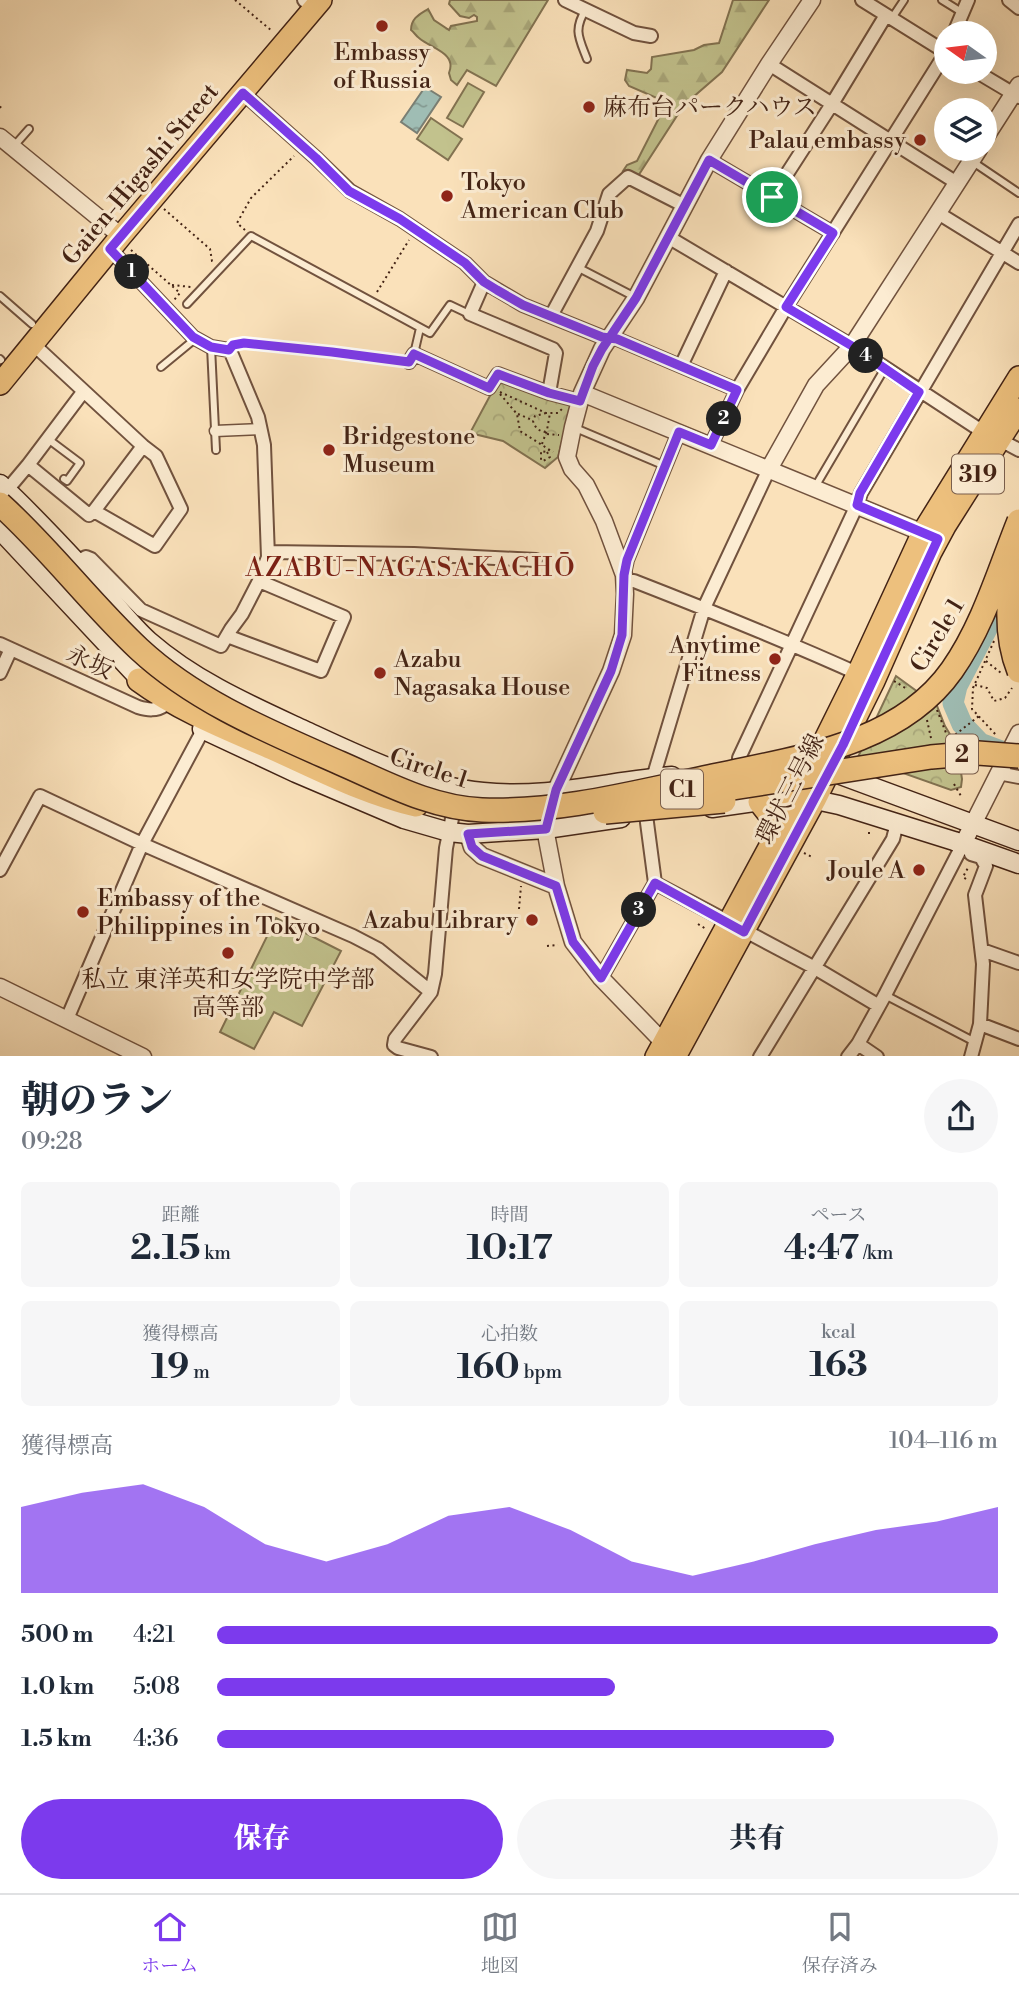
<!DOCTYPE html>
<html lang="ja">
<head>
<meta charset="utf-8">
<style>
	body { margin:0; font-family:"Libre Bodoni","Noto Serif JP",serif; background:#f6f6f7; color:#1f2937; height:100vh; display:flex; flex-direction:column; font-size:26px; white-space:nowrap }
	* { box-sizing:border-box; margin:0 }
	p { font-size:23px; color:#747a83 }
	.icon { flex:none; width:38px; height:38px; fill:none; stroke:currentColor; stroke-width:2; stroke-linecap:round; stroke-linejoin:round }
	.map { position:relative; height:1056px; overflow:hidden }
	.details { display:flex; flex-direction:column; background:#fff; flex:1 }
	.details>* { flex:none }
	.needle { width:46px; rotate:284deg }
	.fabs { position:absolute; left:934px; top:21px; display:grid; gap:14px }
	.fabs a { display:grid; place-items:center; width:63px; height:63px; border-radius:50%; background:#fff; box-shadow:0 7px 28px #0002; font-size:35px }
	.pin { position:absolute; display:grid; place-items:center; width:60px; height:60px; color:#fff; margin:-30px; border:4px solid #fff; border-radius:50%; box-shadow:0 2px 7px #0007 }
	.km { position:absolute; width:35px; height:35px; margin:-18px; border-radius:50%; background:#222; color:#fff; font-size:19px; line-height:35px; text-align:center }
	.round { display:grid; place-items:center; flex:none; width:74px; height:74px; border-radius:37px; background:#f6f6f7 }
	.overview { display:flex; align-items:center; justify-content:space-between; height:119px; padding:0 21px }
	h1 { font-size:38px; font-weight:800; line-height:52px }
	.figures { display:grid; grid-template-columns:repeat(3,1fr); gap:10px; height:119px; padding:7px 21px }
	.figures div { display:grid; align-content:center; border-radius:10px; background:#f6f6f7; text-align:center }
	.figures b { font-size:35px; font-weight:800 }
	.figures small { font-size:19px; font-weight:400 }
	.figures p { font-size:19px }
	.chart { height:196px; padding:14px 21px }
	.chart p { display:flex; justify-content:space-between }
	.chart svg { width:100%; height:126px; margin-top:7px; fill:#7c3aed; opacity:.7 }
	.primary-button { display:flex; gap:14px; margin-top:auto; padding:14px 21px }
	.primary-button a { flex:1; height:80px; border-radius:42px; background:#7c3aed; color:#fff; font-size:28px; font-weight:800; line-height:80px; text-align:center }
	.primary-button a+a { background:#f6f6f7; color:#1f2937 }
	ul { padding:0 21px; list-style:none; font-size:23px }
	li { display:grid; grid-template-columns:112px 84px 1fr; align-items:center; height:52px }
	li i { height:18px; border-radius:9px; background:#7c3aed }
	.dock { display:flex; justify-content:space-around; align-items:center; height:98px; border-top:2px solid #e0e1e3; background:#fff; font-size:19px; color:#747a83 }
	.dock a { display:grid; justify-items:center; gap:4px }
	.dock .on { color:#7c3aed }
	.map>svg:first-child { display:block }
	.forest { fill:url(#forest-firs); stroke:#827251; stroke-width:2 }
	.park { fill:url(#park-crowns); stroke:#827251; stroke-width:2 }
	.garden { fill:#c2c28d; stroke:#827251; stroke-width:2 }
	.water { fill:url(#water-ripples); stroke:#7a7f74; stroke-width:2 }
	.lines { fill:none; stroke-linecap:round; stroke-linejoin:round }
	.river { stroke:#9fbdb4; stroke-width:21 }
	.service-casing { stroke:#71523e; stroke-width:10 }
	.pedestrian-casing { stroke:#71523e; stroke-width:13 }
	.minor-casing { stroke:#71523e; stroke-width:16 }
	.tertiary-casing { stroke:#71523e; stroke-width:19 }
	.secondary-casing { stroke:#432315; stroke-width:21 }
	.primary-casing { stroke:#432315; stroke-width:24 }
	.motorway-casing { stroke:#432315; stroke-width:26 }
	.path { stroke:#432315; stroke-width:2; stroke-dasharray:2 3.5; stroke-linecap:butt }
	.service { stroke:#fcecd2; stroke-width:6 }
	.pedestrian { stroke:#fcecd2; stroke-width:10 }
	.minor { stroke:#fcecd2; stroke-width:12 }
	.tertiary { stroke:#fcecd2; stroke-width:16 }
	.secondary { stroke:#fcecd2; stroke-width:18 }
	.primary { stroke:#edc07d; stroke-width:21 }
	.motorway { stroke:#edc07d; stroke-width:23 }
	.motorway-bridge-casing { stroke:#432315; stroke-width:26; stroke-linecap:butt }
	.motorway-bridge { stroke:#edc07d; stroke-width:23 }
	.route-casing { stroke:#fff; stroke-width:14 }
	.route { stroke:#7c3aed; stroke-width:9 }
	.poi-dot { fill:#8f2418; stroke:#fcecd2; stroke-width:2.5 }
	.labels { text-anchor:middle; stroke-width:6; stroke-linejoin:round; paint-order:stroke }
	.shield { fill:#fcecd2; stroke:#7a5f4e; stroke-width:2 }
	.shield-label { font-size:23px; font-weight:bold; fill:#432315 }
	.poi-label { font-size:24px; fill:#432315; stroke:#fcecd2; text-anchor:start }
	.street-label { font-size:24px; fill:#432315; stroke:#fcecd2 }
	.neighbourhood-label { font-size:26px; letter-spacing:2px; fill:#7a1f14; stroke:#fcecd2 }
</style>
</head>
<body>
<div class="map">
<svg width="1019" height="1057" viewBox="0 0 1019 1057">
	<defs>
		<pattern id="forest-firs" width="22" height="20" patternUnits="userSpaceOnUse" patternTransform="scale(1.75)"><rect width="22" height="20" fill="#c2c28d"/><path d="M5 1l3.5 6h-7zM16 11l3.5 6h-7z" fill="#a8a679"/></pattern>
		<pattern id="park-crowns" width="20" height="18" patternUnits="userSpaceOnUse" patternTransform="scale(1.75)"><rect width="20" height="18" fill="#c2c28d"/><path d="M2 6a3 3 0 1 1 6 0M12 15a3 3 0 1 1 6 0" fill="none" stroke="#a8a679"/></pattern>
		<pattern id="water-ripples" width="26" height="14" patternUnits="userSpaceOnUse" patternTransform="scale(1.75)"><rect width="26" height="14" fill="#9fbdb4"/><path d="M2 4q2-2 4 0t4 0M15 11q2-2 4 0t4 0" fill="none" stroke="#839991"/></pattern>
	</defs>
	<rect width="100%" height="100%" fill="#fae1ba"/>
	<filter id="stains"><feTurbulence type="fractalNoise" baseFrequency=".00286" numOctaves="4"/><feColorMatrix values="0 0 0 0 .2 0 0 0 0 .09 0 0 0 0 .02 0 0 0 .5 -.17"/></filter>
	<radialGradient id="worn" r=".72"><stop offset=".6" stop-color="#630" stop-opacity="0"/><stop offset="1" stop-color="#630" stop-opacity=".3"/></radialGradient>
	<path class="forest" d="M 450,0 L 548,0 L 496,86 L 467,70 L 457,85 L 451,80 L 449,73 C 457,53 432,49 419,38 C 416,36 414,32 411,30 C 411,18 420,14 428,9 L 434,20 L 449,30 L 451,26 L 477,21 L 477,17 L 474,15 L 469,18 L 460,16 L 449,4 Z
		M 733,0 L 769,0 L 722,72 L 684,105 L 638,176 L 623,171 L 627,165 L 637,161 L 664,108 L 657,98 L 629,86 L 625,80 L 627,70 L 647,73 L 651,69 L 652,57 L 694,50 L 704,45 L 719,43 Z"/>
	<path class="park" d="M 499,379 L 572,402 L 558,457 L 545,468 L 503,441 L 470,433 Z
		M 896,676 L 937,706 L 945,726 L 957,746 L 962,779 L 961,787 L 951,790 L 858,757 Z"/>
	<path class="garden" d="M 468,83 L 484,92 L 463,127 L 447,118 Z
		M 431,118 L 462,139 L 448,160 L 417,139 Z
		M 276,918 L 341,951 L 302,1026 L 274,1012 L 254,1049 L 220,1032 Z"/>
	<path class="water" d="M 425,87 L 441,97 L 417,133 L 401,122 Z"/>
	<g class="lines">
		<path class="river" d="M 1004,752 L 980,743 L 962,724 L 953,703 L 957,686 L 1011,583"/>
		<defs>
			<path id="service" d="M 942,0 L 963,13
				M 586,9 C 573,30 579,38 587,59
				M 892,18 L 904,0
				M 14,146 L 29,129
				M 973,162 L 1019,193
				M 577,267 L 635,297
				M 0,296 L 32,324
				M 187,304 L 251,236 L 430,333 L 450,305 L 469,314
				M 211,347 L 216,450
				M 229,350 L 233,345 L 244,343 L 409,362
				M 414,354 L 420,328
				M 0,359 L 1,360
				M 161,367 L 195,339
				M 573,427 L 665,466
				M 48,439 L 80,463 L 67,481 L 64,479
				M 815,487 L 885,368
				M 885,995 L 975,1042"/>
			<path id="pedestrian" d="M 215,431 L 261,429"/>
			<path id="minor" d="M 304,0 L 305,1
				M 565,0 L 634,33 L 651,36
				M 862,0 L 947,53
				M 1009,0 L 1019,8
				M 954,33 L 968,0
				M 769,64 L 957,183
				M 977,72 L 1019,97
				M 243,93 L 316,158 L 350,191 L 400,219 L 465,263 L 484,282 L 523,305 L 602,337 L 617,339 L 737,390
				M 709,160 L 833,233
				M 772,197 L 832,104 L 886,15
				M 938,213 L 1019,263
				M 668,237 L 852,346 L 974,426 L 1019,450
				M 484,282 L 470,314 L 553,349 L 556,353 L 549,393 L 580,401
				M 551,316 L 597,231 L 609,194 L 628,177 L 685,206
				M 409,362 L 414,354 L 489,388 L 498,374 L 549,393
				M 681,366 L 726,271
				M 711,445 L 737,390 L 786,307 L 947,51
				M 28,465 L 83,392
				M 7,490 L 28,465 L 89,515 L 94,511 L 155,546 L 181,509 L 156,456 L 143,446 L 32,343
				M 94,511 L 143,446
				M 268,552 L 414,554 L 536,560
				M 72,564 L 86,557 L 91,559 L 141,610 L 221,646 L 231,629 L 242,614 L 259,581 L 268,557 L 264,445 L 258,417 L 232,355 L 229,350 L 211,347 L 193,337 L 110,249
				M 624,574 L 627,560 L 679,432
				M 624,581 L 634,581 C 711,611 786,641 861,675
				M 227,636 L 321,671 L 344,617 L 259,581
				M 0,644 L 138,707 C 148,710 156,711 165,705
				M 0,673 L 11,649
				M 741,771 L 739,758 L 857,505 L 861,493 L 1019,224
				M 998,773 L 1019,777
				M 653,778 L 704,608 L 769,469
				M 646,815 L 655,883 L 815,968 L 879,1006
				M 971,854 L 981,857 L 986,866 L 975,895 L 983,964 L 980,1024 L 971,1057
				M 0,870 L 40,796 L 142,844 L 353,936 L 378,949 L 431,992
				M 982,950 L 1019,963
				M 601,978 L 655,883
				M 67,1019 L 142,844 L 203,730
				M 980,1024 L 1019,1039
				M 858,1044 L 877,1057
				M 431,1057 L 398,1048 L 394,1045 L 395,1039 L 431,992 L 435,974 L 446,848 L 455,804
				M 760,1057 L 893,839 L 897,823
				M 848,1057 L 858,1044 L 885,995 L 963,844"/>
			<path id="tertiary" d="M 0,137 L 121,236
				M 985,138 L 1019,85
				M 582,393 L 933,537
				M 769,469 L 816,385 L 852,346 L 979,149
				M 468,834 L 472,847 L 482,856 L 556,886
				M 963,844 L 1019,733
				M 0,987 L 143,1057
				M 665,1051 L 664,1043 L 601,978 L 573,942 L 556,886 L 547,839 L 546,829 L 556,790 L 611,671 L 623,635 L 625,594 L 624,575 L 604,521 L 586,485 L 572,469 L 567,457 L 573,427 L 582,393 L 602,349 L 636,298 L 709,160 L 769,64 L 812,0"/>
			<path id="secondary" d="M 0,484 C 36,517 69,554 103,590 C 118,607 132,626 149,641 C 195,681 250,705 304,730 C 360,756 421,786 483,792 C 546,799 610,781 672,776
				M 0,530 L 147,687
				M 202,729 L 296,773 L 404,819 L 449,832 L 468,834 L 546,829 L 621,818
				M 835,773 L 1019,841
				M 712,808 L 797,796 L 839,805 L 954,841 L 1019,864"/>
			<path id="primary" d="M 0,384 L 121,236 L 321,0
				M 759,802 L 770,816 L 776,837
				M 656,1057 L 797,796 L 858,673 L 923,532 L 1019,377
				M 675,1057 L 815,800 L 874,681 L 931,552 L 945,526 L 1019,409"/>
			<path id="motorway" d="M 139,680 C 180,710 226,728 272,748 C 319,769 366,794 416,805"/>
		</defs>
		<use href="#service" class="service-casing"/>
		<use href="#pedestrian" class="pedestrian-casing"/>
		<use href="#minor" class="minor-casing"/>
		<use href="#tertiary" class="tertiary-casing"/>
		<use href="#secondary" class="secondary-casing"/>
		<use href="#primary" class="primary-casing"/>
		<use href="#motorway" class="motorway-casing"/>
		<path class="path" d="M 235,0 L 272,31
			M 0,108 L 1,106
			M 164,209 L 210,249 L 212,261 L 214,261
			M 245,230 L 237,223 L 251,198 L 294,156
			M 131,250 L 180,293 L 174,300
			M 172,285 L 191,287
			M 377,292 L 409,240
			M 500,392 L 546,413 L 558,413 L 562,409
			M 500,394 L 517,414 L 520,431 L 553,452
			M 546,413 L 535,416 L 533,421 C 535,427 537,430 544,432 L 547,430
			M 518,414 L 532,420
			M 547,434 L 559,435
			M 542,444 L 547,430 L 550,413
			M 547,452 L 550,457 L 543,461 L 541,460 L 541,451 L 547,452 L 549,450
			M 994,641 L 973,688 L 972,709 L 997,736
			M 986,661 L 1001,673
			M 894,681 L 907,689
			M 975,685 L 987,688 L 994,701 L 1005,698 L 1012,688
			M 937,710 L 948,738
			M 927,720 L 931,738
			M 951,738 L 979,716
			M 954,784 L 961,796
			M 869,832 L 869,837
			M 804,853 L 812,857
			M 966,879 L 963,877 L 969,866
			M 519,909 L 521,886
			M 698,924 L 706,929
			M 547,946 L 558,945"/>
		<use href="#service" class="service"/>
		<use href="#pedestrian" class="pedestrian"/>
		<use href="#minor" class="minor"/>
		<use href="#tertiary" class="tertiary"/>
		<use href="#secondary" class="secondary"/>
		<use href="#primary" class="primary"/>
		<use href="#motorway" class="motorway"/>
		<defs>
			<path id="motorway-bridge" d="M 0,504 C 50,549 90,603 139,649 C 196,702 270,732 340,763 C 386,783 431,808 482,810 C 562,813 640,791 718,775 C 800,757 900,744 952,670 C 983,626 999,571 1019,521
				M 1016,553 C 1008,592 1004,634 1019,671
				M 707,792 L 931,757 L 978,753 L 1019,756
				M 605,812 L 724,801"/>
		</defs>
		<use href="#motorway-bridge" class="motorway-bridge-casing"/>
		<use href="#motorway-bridge" class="motorway-bridge"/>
	</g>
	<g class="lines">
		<defs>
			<path id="route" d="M 772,197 L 709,160 L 636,298 L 602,349 L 593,366 L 580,401 L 549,393 L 498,374 L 489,388 L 414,354 L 409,362 L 332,352 L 244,343 L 233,345 L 229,350 L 211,347 L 193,337 L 110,249 L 243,93 L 316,158 L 349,191 L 400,219 L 465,263 L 484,282 L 497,290 L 523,305 L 602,337 L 617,339 L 737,390 L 711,445 L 679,432 L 627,560 L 624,575 L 622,635 L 611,671 L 556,790 L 546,829 L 468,834 L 472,847 L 482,856 L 556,886 L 573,942 L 601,978 L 655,883 L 744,932 L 843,745 L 938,539 L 857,505 L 860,493 L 919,392 L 852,346 L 786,307 L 833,233 L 772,197"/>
		</defs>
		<use href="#route" class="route-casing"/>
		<use href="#route" class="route"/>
	</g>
	<g class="poi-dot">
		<circle cx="382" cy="26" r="7"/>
		<circle cx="589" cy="107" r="7"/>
		<circle cx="920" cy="140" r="7"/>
		<circle cx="447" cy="196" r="7"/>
		<circle cx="329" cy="450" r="7"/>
		<circle cx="775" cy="659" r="7"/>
		<circle cx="380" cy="673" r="7"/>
		<circle cx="919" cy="870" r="7"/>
		<circle cx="83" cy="912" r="7"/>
		<circle cx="532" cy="920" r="7"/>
		<circle cx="228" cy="953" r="7"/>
	</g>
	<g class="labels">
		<g class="shield">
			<rect x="952" y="454.5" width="52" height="39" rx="5"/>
			<rect x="946" y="734.5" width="32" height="39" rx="5"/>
			<rect x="661" y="769.5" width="42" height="39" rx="5"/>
		</g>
		<g class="shield-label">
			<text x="978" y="482">319</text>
			<text x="962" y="762">2</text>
			<text x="682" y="797">C1</text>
		</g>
		<g class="poi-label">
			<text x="382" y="60" text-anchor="middle">Embassy<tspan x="382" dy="28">of Russia</tspan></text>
			<text x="603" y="115">麻布台パークハウス</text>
			<text x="906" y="148" text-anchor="end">Palau embassy</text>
			<text x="461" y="190">Tokyo<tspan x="461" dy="28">American Club</tspan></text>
			<text x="343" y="444">Bridgestone<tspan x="343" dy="28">Museum</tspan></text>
			<text x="761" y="653" text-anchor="end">Anytime<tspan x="761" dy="28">Fitness</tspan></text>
			<text x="394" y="667">Azabu<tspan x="394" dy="28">Nagasaka House</tspan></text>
			<text x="905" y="878" text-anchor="end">Joule A</text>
			<text x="97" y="906">Embassy of the<tspan x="97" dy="28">Philippines in Tokyo</tspan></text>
			<text x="518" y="928" text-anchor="end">Azabu Library</text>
			<text x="228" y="987" text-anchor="middle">私立 東洋英和女学院中学部<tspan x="228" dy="28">高等部</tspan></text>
		</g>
		<g class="street-label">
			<text transform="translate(140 174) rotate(-50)" y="8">Gaien-Higashi Street</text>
			<text transform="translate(937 635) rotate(-59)" y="8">Circle 1</text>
			<text transform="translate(90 662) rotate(24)" y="8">永坂</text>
			<text transform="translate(429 768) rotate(18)" y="8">Circle 1</text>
			<text transform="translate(790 789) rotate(-63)" y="8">環状三号線</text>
		</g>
		<g class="neighbourhood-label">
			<text x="411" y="576">AZABU-NAGASAKACHŌ</text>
		</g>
	</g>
	<rect width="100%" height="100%" filter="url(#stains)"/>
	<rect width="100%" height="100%" fill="url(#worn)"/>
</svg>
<div class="fabs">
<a><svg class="needle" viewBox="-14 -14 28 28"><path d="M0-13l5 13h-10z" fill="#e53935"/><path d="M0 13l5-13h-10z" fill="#747a83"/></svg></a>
<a><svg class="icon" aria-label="layers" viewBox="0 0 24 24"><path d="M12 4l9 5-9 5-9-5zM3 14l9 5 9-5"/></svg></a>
</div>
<div class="pin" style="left:772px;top:197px;background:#1e9e55"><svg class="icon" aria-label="arrive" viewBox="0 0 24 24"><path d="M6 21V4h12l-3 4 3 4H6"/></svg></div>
<b class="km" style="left:132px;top:272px">1</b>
<b class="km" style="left:724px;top:419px">2</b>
<b class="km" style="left:639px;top:910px">3</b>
<b class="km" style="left:866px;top:356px">4</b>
</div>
<section class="details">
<div class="overview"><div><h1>朝のラン</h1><p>09:28</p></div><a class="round"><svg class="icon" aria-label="share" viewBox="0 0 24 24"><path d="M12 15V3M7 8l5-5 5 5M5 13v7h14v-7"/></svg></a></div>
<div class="figures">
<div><p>距離</p><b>2.15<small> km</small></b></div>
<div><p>時間</p><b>10:17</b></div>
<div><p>ペース</p><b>4:47<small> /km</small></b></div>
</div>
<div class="figures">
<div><p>獲得標高</p><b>19<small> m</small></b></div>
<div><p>心拍数</p><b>160<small> bpm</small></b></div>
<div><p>kcal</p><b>163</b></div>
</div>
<div class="chart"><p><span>獲得標高</span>104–116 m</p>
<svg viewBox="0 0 160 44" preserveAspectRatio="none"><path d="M0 44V14L10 9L20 6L30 14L40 27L50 33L60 27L70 17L80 14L90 22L100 33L110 38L120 33L130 27L140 22L150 19L160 14V44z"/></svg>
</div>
<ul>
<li><b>500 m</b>4:21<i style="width:100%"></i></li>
<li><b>1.0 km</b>5:08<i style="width:51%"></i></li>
<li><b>1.5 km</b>4:36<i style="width:79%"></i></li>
</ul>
<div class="primary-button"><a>保存</a><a>共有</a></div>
</section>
<nav class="dock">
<a class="on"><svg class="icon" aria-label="home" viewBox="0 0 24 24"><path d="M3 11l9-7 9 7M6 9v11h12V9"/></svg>ホーム</a>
<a><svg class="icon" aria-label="map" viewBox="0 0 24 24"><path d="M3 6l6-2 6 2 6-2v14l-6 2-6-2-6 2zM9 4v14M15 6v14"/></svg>地図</a>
<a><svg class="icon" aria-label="saved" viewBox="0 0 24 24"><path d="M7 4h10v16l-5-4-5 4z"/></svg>保存済み</a>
</nav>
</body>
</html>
